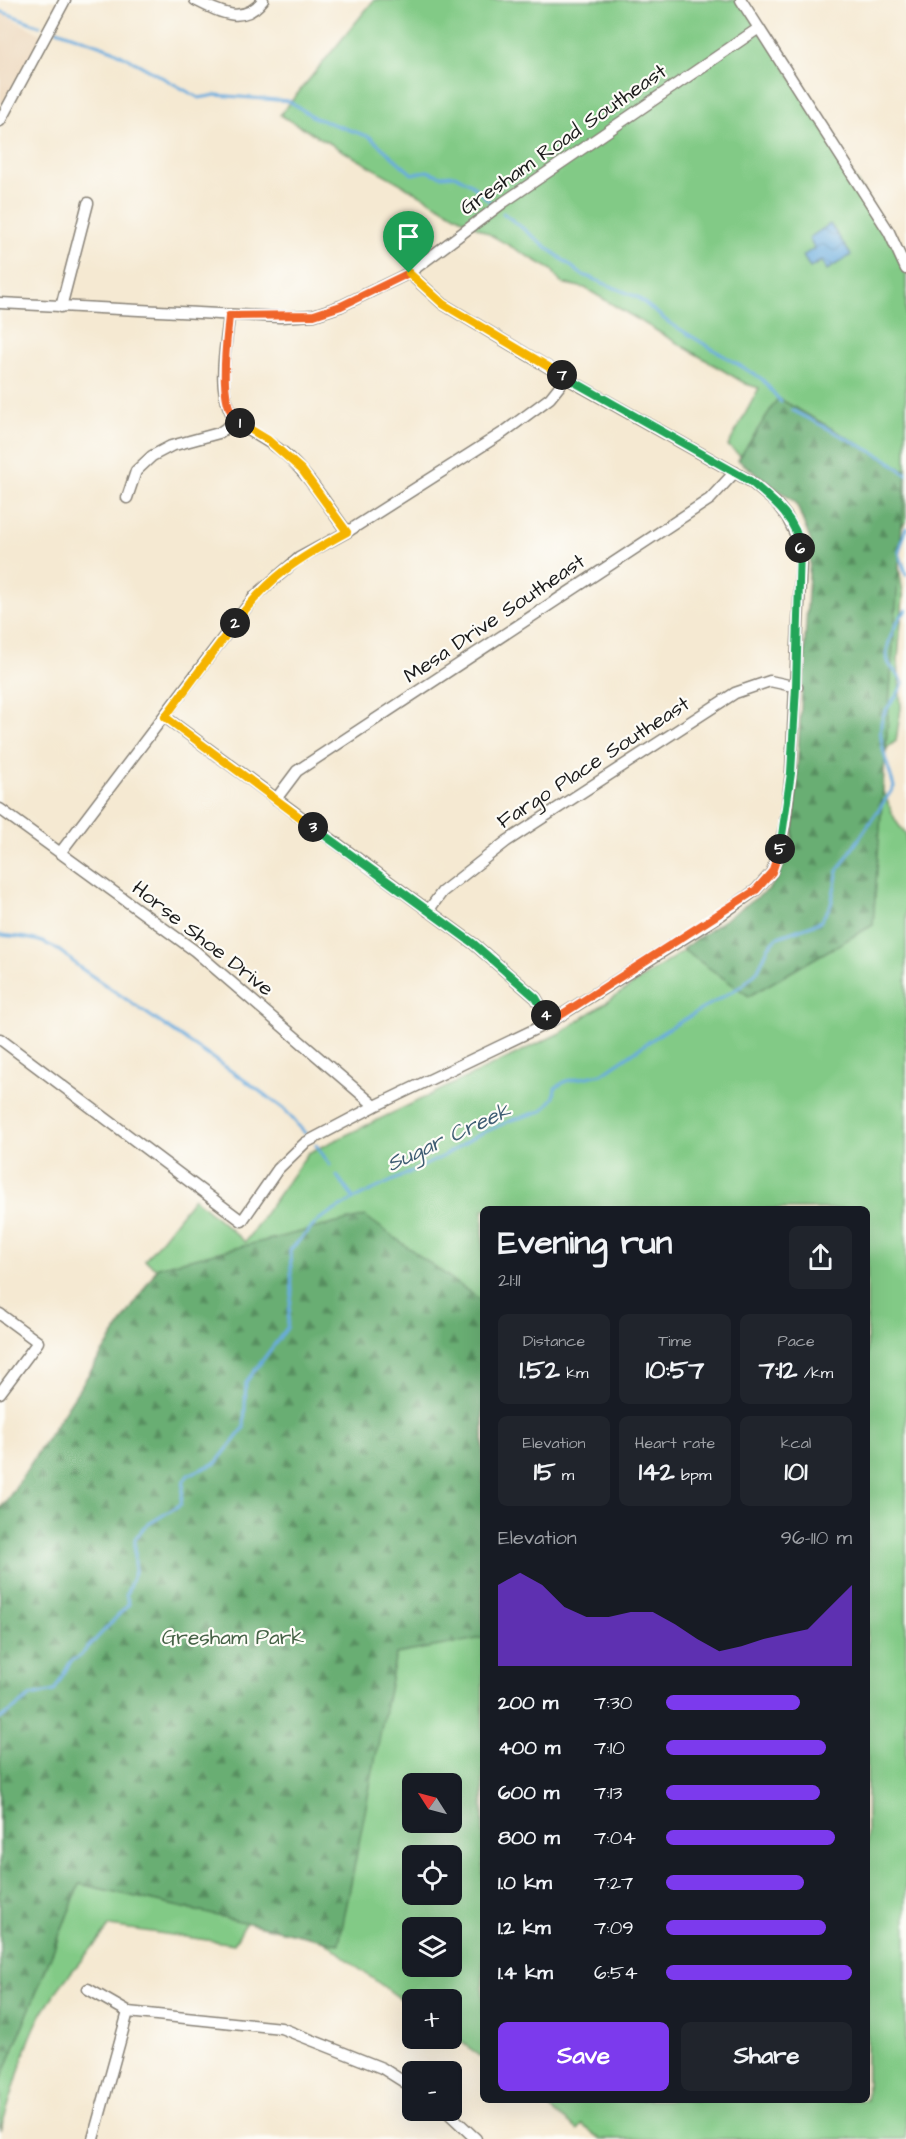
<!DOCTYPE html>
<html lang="en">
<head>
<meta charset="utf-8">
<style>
	body { margin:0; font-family:"Architects Daughter",sans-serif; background:#20242c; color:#f1f3f6; height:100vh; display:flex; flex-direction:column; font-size:22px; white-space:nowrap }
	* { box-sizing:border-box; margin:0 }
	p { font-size:20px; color:#9ea1a6 }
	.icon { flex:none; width:33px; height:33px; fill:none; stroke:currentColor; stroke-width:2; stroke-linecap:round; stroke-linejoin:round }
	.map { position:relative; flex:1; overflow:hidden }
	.details { position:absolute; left:480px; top:1206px; width:390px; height:897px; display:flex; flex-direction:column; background:#171b24; border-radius:9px; box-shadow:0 6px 24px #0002 }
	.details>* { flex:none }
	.needle { width:39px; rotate:306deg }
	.fabs { position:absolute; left:402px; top:1773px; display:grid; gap:12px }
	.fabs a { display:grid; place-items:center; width:60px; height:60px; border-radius:9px; background:#171b24; box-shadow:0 6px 24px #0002; font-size:30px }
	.pin { position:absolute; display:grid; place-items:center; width:51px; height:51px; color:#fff; margin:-62px -26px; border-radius:50% 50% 50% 0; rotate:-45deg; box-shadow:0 0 6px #0007 }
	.pin .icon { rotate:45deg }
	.km { position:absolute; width:30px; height:30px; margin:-15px; border-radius:50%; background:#222; color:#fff; font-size:16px; line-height:30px; text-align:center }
	.round { display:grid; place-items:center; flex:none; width:63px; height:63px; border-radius:9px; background:#20242c }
	.overview { display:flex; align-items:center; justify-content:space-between; height:102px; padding:0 18px }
	h1 { font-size:33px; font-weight:700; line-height:45px }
	.stats { display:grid; grid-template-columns:repeat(3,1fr); gap:9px; height:102px; padding:6px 18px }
	.stats div { display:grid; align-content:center; border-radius:9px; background:#20242c; text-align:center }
	.stats b { font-size:26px; font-weight:700 }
	.stats small { font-size:16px; font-weight:400 }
	.stats p { font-size:16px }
	.chart { height:168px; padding:12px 18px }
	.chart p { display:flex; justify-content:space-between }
	.chart svg { width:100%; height:108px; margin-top:6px; fill:#7c3aed; opacity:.7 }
	.cta { display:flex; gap:12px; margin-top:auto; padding:12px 18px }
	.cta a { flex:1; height:69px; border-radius:9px; background:#7c3aed; color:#fff; font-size:24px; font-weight:700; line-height:69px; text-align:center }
	.cta a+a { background:#20242c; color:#f1f3f6 }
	ul { padding:0 18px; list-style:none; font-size:20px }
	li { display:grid; grid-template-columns:96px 72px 1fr; align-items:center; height:45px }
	li i { height:15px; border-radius:8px; background:#7c3aed }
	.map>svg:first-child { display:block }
	.built { fill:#edd7bb }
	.green { fill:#82ca86; stroke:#4f7351; stroke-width:1.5; fill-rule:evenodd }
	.forest { fill:url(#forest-firs); stroke:#426548; stroke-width:1.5 }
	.water { fill:url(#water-waves); stroke:#42647d; stroke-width:1.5 }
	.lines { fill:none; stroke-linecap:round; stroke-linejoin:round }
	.stream { stroke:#69acde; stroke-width:3 }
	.minor-casing { stroke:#888277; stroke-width:13 }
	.minor { stroke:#fff; stroke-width:10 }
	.split-1-casing { stroke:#fff; stroke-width:12 }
	.split-2-casing { stroke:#fff; stroke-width:12 }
	.split-3-casing { stroke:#fff; stroke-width:12 }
	.split-4-casing { stroke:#fff; stroke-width:12 }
	.split-5-casing { stroke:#fff; stroke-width:12 }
	.split-6-casing { stroke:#fff; stroke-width:12 }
	.split-7-casing { stroke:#fff; stroke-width:12 }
	.split-8-casing { stroke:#fff; stroke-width:12 }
	.split-1 { stroke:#f0652b; stroke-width:8 }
	.split-2 { stroke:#f5b400; stroke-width:8 }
	.split-3 { stroke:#f5b400; stroke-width:8 }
	.split-4 { stroke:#22a559; stroke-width:8 }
	.split-5 { stroke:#f0652b; stroke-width:8 }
	.split-6 { stroke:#22a559; stroke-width:8 }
	.split-7 { stroke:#22a559; stroke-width:8 }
	.split-8 { stroke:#f5b400; stroke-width:8 }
	.labels { text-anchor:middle; stroke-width:4.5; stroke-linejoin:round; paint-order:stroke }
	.street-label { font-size:21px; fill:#1c1c1c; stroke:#fdfcf7 }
	.park-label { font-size:21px; fill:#456246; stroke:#fdfcf7 }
	.water-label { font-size:22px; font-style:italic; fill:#3f5d73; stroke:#fdfcf7 }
</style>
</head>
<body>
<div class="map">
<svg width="906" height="2139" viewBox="0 0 906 2139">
	<defs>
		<pattern id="forest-firs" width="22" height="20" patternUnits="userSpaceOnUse" patternTransform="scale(1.5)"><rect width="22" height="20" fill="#69ae73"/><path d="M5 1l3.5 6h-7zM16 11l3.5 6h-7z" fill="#568d5e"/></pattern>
		<pattern id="water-waves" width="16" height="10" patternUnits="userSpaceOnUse" patternTransform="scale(1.5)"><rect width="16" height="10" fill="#69acde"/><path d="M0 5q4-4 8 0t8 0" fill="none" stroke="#568bb3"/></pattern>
	</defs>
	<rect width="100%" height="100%" fill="#fdfcf7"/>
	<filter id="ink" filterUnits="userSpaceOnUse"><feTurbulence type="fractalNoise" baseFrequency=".0167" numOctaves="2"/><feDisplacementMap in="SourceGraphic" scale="12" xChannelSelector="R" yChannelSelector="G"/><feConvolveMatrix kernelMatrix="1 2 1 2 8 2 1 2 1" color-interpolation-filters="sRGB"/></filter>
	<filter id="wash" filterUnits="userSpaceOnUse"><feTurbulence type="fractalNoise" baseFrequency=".008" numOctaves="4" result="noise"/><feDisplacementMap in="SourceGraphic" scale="24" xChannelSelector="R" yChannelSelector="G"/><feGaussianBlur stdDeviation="1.35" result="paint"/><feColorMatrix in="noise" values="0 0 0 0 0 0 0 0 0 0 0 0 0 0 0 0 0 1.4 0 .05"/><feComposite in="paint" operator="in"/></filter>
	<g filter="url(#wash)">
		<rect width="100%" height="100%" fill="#f5e9d2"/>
		<path class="built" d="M 0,12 L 44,36 L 0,108 Z"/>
		<path class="green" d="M 374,0 L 743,0 L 906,261 L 906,521 L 895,537 L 903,595 L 898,660 L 901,708 L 896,741 L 888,747 L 876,777 C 888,794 890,820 906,833 L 906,2139 L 601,2139 L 582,2125 L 578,2130 L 539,2100 L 867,2100 L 867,1209 L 483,1209 L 483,2058 L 452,2035 L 452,2000 L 412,2000 L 412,2007 L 358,1968 L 263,1891 L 234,1944 L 110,1926 C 87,1955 61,1981 42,2013 C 22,2049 15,2091 0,2130 L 0,1509 L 140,1322 L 273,1355 L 145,1260 L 194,1198 L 245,1242 L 308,1153 L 560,1033 L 761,899 L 791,862 L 814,551 L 798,501 L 728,446 L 759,388 L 746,384 L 585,288 L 561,283 L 552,270 L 280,115 ZM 412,1784 L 452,1784 L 452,1822 L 412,1822 ZM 412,1856 L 452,1856 L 452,1894 L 412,1894 ZM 412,1928 L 452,1928 L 452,1966 L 412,1966 Z"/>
		<path class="forest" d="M 778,398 L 906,471 L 873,925 L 749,996 L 682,949 L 769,889 L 792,853 L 811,542 L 796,503 L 738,460 Z
			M 365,1216 L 483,1302 L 483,1638 L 396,1654 L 339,1944 L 80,1884 L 0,2083 L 0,1511 L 158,1267 Z"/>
		<path class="water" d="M 830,224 L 851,255 L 827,270 L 822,261 L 810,268 L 803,256 L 814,248 L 809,238 Z"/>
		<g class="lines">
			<path class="stream" d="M 0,11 L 40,26
				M 57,30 L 113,50 L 199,98 L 216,95 L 289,101 L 315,118 L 370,137 L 412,174 L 427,171 L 441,176 L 455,175 L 471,184 L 490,202
				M 503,213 L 581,274 L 637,297 L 668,322 L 762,379 L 781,402
				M 792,410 L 888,460 L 906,474
				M 906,528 L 899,552 L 906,575
				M 0,935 C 37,938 52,941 79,967 L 250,1084 L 284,1109 L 305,1133
				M 316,1145 L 330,1165
				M 337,1176 L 354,1199
				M 0,1719 L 31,1696 L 54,1691 L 71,1661 L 79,1657 L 129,1604 L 126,1595 L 135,1572 L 135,1539 L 144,1527 L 181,1504 L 184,1481 L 188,1475 L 216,1463 L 244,1428 L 246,1382 L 287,1328 L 292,1292 L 290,1250 L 320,1219 L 354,1199 L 442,1157 L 476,1136 L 512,1120 L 542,1111 L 554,1097 L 555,1088 L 566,1081 L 602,1074 L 663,1032 L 743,985 L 758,970 L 769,946 L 778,937 L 820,922 L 831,905 L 838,870 L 894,787 C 889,767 875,736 883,716 C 888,704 899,696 903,683 C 900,676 893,670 889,664 C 882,649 896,621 906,610"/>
		</g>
	</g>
	<g filter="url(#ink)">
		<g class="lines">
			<defs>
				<path id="minor" d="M 195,0 C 219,12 243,26 263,0
					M 741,0 L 889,232 L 906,269
					M 0,121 L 65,0
					M 0,303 L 280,317 L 314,315 L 341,306 L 409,273 L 504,202 L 759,28
					M 61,307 L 88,203
					M 229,316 C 226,348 215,391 235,419 C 241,428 273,443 284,453 C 310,476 327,505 347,532
					M 127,498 L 136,471 L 152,456 L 171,446 L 219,433 L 236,421
					M 165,717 L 474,944 L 536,998 L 550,1022
					M 276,799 L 297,771 L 710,499 L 735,472
					M 0,809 L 195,951 L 375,1106
					M 60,853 L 255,596 L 299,558 L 347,532 L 504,432 L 550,398 L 566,378
					M 428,911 L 442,892 L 507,841 L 735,693 L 770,681 L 797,687
					M 0,1039 L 242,1221 L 278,1169 L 305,1143 L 375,1106 L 550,1022 L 721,915 L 756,890 L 772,872 L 785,825 L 791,773 L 801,561 L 800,544 L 787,517 L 776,503 L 750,481 L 566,378 L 443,304 L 409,273
					M 0,1314 L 38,1342 L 0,1393
					M 88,1989 L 128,2012 L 281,2028 L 382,2068 L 412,2087
					M 445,2110 L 476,2139
					M 93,2139 L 128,2012"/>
			</defs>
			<use href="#minor" class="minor-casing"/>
			<use href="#minor" class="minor"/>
		</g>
	</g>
	<g class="lines" filter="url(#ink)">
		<defs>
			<path id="split-1" d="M 240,423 C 216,408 227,340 229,316 L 314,315 L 341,306 L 409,273"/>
			<path id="split-2" d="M 235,623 C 269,577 297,559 347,532 L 302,470 L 268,440 L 240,423"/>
			<path id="split-3" d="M 235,623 L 165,717 L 313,827"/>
			<path id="split-4" d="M 313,827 L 474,944 L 536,998 L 546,1015"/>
			<path id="split-5" d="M 546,1015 L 550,1022 L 756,890 L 772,872 L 780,849"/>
			<path id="split-6" d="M 780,849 L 791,773 L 796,687 L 800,548"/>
			<path id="split-7" d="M 562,375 L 750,481 C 771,499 797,518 800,548"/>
			<path id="split-8" d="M 409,273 L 443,304 L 562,375"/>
		</defs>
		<use href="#split-1" class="split-1-casing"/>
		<use href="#split-2" class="split-2-casing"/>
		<use href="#split-3" class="split-3-casing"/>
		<use href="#split-4" class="split-4-casing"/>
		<use href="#split-5" class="split-5-casing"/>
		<use href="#split-6" class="split-6-casing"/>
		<use href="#split-7" class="split-7-casing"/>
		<use href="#split-8" class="split-8-casing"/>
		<use href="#split-1" class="split-1"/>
		<use href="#split-2" class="split-2"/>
		<use href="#split-3" class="split-3"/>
		<use href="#split-4" class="split-4"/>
		<use href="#split-5" class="split-5"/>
		<use href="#split-6" class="split-6"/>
		<use href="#split-7" class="split-7"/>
		<use href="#split-8" class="split-8"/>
	</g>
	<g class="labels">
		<g class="street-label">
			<text transform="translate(563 139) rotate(-35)" y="7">Gresham Road Southeast</text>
			<text transform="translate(494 618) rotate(-34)" y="7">Mesa Drive Southeast</text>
			<text transform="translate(593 762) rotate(-33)" y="7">Fargo Place Southeast</text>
			<text transform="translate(203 938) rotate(38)" y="7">Horse Shoe Drive</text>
		</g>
		<g class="park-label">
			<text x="233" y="1644">Gresham Park</text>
		</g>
		<g class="water-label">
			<text transform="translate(448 1136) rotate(-25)" y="8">Sugar Creek</text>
		</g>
	</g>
</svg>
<div class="fabs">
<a><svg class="needle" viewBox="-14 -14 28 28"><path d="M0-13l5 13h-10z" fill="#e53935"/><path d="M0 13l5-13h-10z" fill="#9ea1a6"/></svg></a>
<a><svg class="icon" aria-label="locate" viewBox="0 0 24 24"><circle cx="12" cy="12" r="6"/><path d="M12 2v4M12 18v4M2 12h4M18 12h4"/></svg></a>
<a><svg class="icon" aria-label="layers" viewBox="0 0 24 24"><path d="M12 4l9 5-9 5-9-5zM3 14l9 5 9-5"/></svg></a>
<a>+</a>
<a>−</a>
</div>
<div class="pin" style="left:409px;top:273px;background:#1e9e55"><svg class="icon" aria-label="arrive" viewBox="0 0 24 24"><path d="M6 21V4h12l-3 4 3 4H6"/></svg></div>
<b class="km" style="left:240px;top:423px">1</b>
<b class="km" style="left:235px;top:623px">2</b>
<b class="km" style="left:313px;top:827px">3</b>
<b class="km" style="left:546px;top:1015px">4</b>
<b class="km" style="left:780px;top:849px">5</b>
<b class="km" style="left:800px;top:548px">6</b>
<b class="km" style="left:562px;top:375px">7</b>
<section class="details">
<div class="overview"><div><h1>Evening run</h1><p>21:11</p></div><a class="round"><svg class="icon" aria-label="share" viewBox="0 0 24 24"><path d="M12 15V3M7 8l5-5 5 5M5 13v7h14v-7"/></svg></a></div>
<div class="stats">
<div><p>Distance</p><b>1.52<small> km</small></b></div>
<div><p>Time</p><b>10:57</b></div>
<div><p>Pace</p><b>7:12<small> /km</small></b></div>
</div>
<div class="stats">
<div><p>Elevation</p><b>15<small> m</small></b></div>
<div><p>Heart rate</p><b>142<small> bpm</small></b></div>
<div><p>kcal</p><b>101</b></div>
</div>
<div class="chart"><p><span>Elevation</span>96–110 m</p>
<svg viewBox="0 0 160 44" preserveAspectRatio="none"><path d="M0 44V11L10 6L20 11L30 20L40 24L50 24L60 22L70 22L80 27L90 33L100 38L110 36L120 33L130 31L140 29L150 20L160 11V44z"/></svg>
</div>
<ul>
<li><b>200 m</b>7:30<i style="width:72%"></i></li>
<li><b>400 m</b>7:10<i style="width:86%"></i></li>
<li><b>600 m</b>7:13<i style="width:83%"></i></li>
<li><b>800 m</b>7:04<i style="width:91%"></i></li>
<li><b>1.0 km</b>7:27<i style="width:74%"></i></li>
<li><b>1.2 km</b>7:09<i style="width:86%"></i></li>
<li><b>1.4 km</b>6:54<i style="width:100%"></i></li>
</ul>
<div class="cta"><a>Save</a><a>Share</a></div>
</section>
</div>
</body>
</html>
